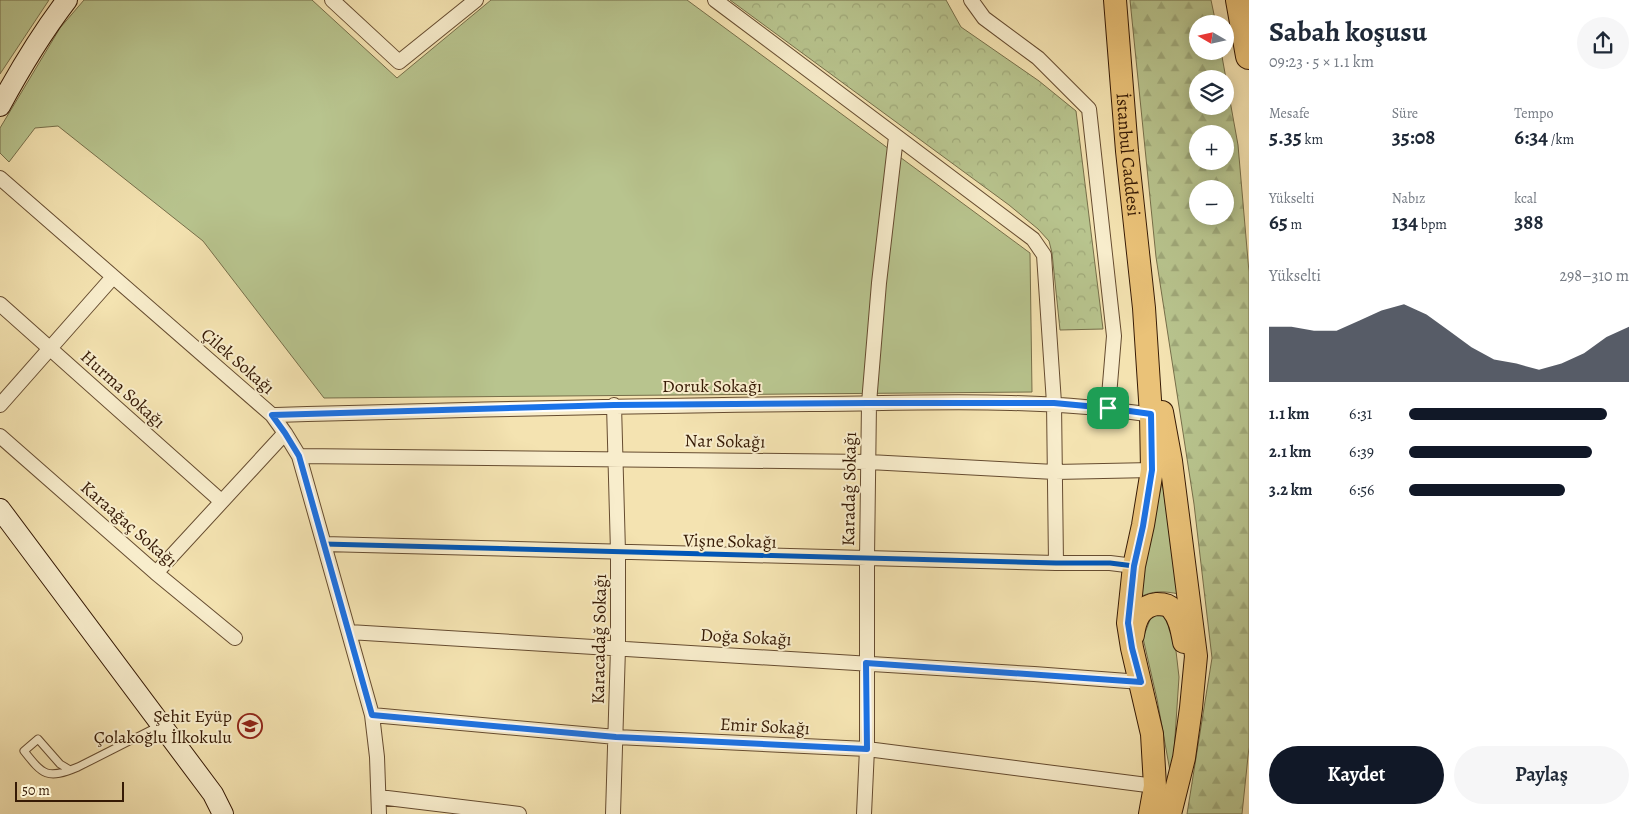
<!DOCTYPE html>
<html lang="tr">
<head>
<meta charset="utf-8">
<style>
	body { margin:0; font-family:Alegreya,serif; background:#f6f6f7; color:#1f2937; height:100vh; display:flex; flex-direction:column; font-size:19px; white-space:nowrap }
	* { box-sizing:border-box; margin:0 }
	p { font-size:16px; color:#747a83 }
	.icon { flex:none; width:28px; height:28px; fill:none; stroke:currentColor; stroke-width:2; stroke-linecap:round; stroke-linejoin:round }
	.map { position:relative; flex:1; overflow:hidden }
	.panel { display:flex; flex-direction:column; background:#fff; width:400px }
	.panel>* { flex:none }
	.needle { width:32px; rotate:279deg }
	.controls { position:absolute; left:1189px; top:15px; display:grid; gap:10px }
	.controls a { display:grid; place-items:center; width:45px; height:45px; border-radius:50%; background:#fff; box-shadow:0 2px 12px #0003; font-size:25px }
	.scale { position:absolute; left:15px; bottom:12px; width:109px; box-sizing:border-box; padding-left:5px; border:2px solid #361a05; border-top:0; font-size:14px; line-height:18px; white-space:nowrap; color:#361a05; -webkit-text-stroke:4px #f8edcc; paint-order:stroke }
	.pin { position:absolute; display:grid; place-items:center; width:42px; height:42px; color:#fff; margin:-21px; border-radius:10px; box-shadow:0 2px 8px #0006 }
	.round { display:grid; place-items:center; flex:none; width:52px; height:52px; border-radius:26px; background:#f6f6f7 }
	.head { display:flex; align-items:center; justify-content:space-between; height:85px; padding:0 20px }
	h1 { font-size:28px; font-weight:700; line-height:38px }
	.stats { display:grid; grid-template-columns:repeat(3,1fr); gap:8px; height:85px; padding:5px 20px }
	.stats div { display:grid; align-content:center }
	.stats b { font-size:21px; font-weight:700 }
	.stats small { font-size:14px; font-weight:400 }
	.stats p { font-size:14px }
	.chart { height:140px; padding:10px 20px }
	.chart p { display:flex; justify-content:space-between }
	.chart svg { width:100%; height:90px; margin-top:5px; fill:#111827; opacity:.7 }
	.primary-button { display:flex; gap:10px; margin-top:auto; padding:10px 20px }
	.primary-button a { flex:1; height:58px; border-radius:30px; background:#111827; color:#fff; font-size:20px; font-weight:700; line-height:58px; text-align:center }
	.primary-button a+a { background:#f6f6f7; color:#1f2937 }
	ul { padding:0 20px; list-style:none; font-size:16px }
	li { display:grid; grid-template-columns:80px 60px 1fr; align-items:center; height:38px }
	li i { height:12px; border-radius:6px; background:#111827 }
	main { display:flex; flex:1; min-height:0 }
	.map>svg:first-child { display:block }
	.grass { fill:#b8c48e; stroke:#776f4a }
	.forest { fill:url(#forest-firs); stroke:#776f4a; fill-rule:evenodd }
	.park { fill:url(#park-crowns); stroke:#776f4a }
	.lines { fill:none; stroke-linecap:round; stroke-linejoin:round }
	.lane-casing { stroke:#664c30; stroke-width:9 }
	.street-casing { stroke:#664c30; stroke-width:16 }
	.secondary-casing { stroke:#361a05; stroke-width:22 }
	.primary-casing { stroke:#361a05; stroke-width:24 }
	.highway-casing { stroke:#361a05; stroke-width:28 }
	.lane { stroke:#f8edcc; stroke-width:7 }
	.street { stroke:#f8edcc; stroke-width:14 }
	.secondary { stroke:#f8edcc; stroke-width:20 }
	.primary { stroke:#eac278; stroke-width:22 }
	.highway { stroke:#eac278; stroke-width:26 }
	.cycleway-casing { stroke:#f8edcc; stroke-width:8 }
	.cycleway { stroke:#0057b8; stroke-width:5 }
	.route-casing { stroke:#fff; stroke-width:10 }
	.route { stroke:#1a73e8; stroke-width:6 }
	.labels { text-anchor:middle; stroke-width:4; stroke-linejoin:round; paint-order:stroke }
	.street-label { font-size:18px; fill:#361a05; stroke:#f8edcc }
	.poi-label { font-size:18px; fill:#361a05; stroke:#f8edcc; text-anchor:end }
</style>
</head>
<body>
<main>
<div class="map">
<svg width="1249" height="814" viewBox="0 0 1249 814">
	<defs>
		<pattern id="forest-firs" width="22" height="20" patternUnits="userSpaceOnUse" patternTransform="scale(1.25)"><rect width="22" height="20" fill="#b8c48e"/><path d="M5 1l3.5 6h-7zM16 11l3.5 6h-7z" fill="#9fa879"/></pattern>
		<pattern id="park-crowns" width="20" height="18" patternUnits="userSpaceOnUse" patternTransform="scale(1.25)"><rect width="20" height="18" fill="#b8c48e"/><path d="M2 6a3 3 0 1 1 6 0M12 15a3 3 0 1 1 6 0" fill="none" stroke="#9fa879"/></pattern>
	</defs>
	<rect width="100%" height="100%" fill="#f4e3b1"/>
	<filter id="stains"><feTurbulence type="fractalNoise" baseFrequency=".004" numOctaves="4"/><feColorMatrix values="0 0 0 0 .2 0 0 0 0 .09 0 0 0 0 .02 0 0 0 .5 -.17"/></filter>
	<radialGradient id="worn" r=".72"><stop offset=".6" stop-color="#630" stop-opacity="0"/><stop offset="1" stop-color="#630" stop-opacity=".3"/></radialGradient>
	<path class="grass" d="M 0,0 L 49,0 L 0,74 Z
		M 84,0 L 312,0 L 397,78 L 491,0 L 687,0 L 1030,253 L 1032,392 L 324,398 L 203,241 L 58,126 L 35,128 L 9,162 L 0,153 L 0,128 L 60,28 Z
		M 1162,481 L 1179,594 C 1163,591 1153,590 1138,598 Z
		M 1162,614 L 1173,625 L 1179,677 L 1172,782 L 1157,699 L 1143,638 L 1151,617 Z"/>
	<path class="forest" d="M 1130,0 L 1211,0 L 1216,24 L 1198,24 L 1198,51 L 1221,51 L 1238,145 L 1249,272 L 1249,747 L 1242,814 L 1187,814 L 1212,658 L 1194,504 L 1156,257 ZM 1198,79 L 1225,79 L 1225,106 L 1198,106 ZM 1198,134 L 1225,134 L 1225,161 L 1198,161 ZM 1198,189 L 1225,189 L 1225,216 L 1198,216 Z"/>
	<path class="park" d="M 730,0 L 946,0 L 961,27 L 1039,81 L 1076,111 L 1103,329 L 1060,330 L 1052,253 L 1049,241 L 1038,229 L 1009,205 Z"/>
	<g class="lines">
		<defs>
			<path id="lane" d="M 70,770 L 60,764 L 38,739 L 24,751 C 43,775 47,780 78,767 L 159,726"/>
			<path id="street" d="M 332,0 L 399,62 L 476,0
				M 715,0 L 1033,239 L 1044,255 L 1054,403 L 1056,563
				M 971,0 L 984,18 L 1038,58 L 1089,109 L 1114,336 L 1108,408
				M 0,178 L 272,415 L 285,433 L 299,456 L 372,715 L 377,757 L 379,814
				M 0,304 L 221,501
				M 0,405 L 113,277
				M 272,415 C 452,410 631,405 811,404 C 925,403 1039,397 1151,415
				M 0,436 L 156,573 L 235,638
				M 299,456 L 869,462 L 1055,472 L 1152,470
				M 324,544 L 1056,563 L 1110,563 L 1134,566
				M 156,573 L 285,433
				M 349,632 L 1034,674 L 1141,682
				M 372,715 L 616,737 L 867,749 L 1155,786
				M 379,797 L 519,814
				M 613,814 L 618,648 L 618,552 L 614,405
				M 864,814 L 867,749 L 867,558 L 869,403 L 879,283 L 896,137"/>
			<path id="secondary" d="M 0,106 C 20,69 41,34 67,0
				M 0,509 L 213,794 L 223,814"/>
			<g id="primary">
				<path id="s1" d="M 1115,0 L 1127,151 L 1144,308 L 1151,415 L 1152,470 L 1143,525 L 1134,566 L 1128,623 L 1132,648 L 1152,734 L 1155,786 L 1150,814"/>
				<path d="M 1162,412 L 1171,461 L 1196,656 L 1191,708 L 1184,758 L 1170,814"/>
				<path d="M 1133,635 C 1135,620 1140,606 1157,604 C 1162,604 1169,605 1172,609 C 1180,618 1182,631 1184,642"/>
			</g>
			<path id="highway" d="M 1239,0 L 1249,56"/>
		</defs>
		<use href="#lane" class="lane-casing"/>
		<use href="#street" class="street-casing"/>
		<use href="#secondary" class="secondary-casing"/>
		<use href="#primary" class="primary-casing"/>
		<use href="#highway" class="highway-casing"/>
		<use href="#lane" class="lane"/>
		<use href="#street" class="street"/>
		<use href="#secondary" class="secondary"/>
		<use href="#primary" class="primary"/>
		<use href="#highway" class="highway"/>
		<defs>
			<path id="cycleway" d="M 272,415 C 452,410 631,405 811,404 C 925,403 1039,397 1151,415
				M 324,544 L 1056,563 L 1110,563 L 1134,566"/>
		</defs>
		<use href="#cycleway" class="cycleway-casing"/>
		<use href="#cycleway" class="cycleway"/>
	</g>
	<g class="lines">
		<defs>
			<path id="route" d="M 869,403 L 1054,403 L 1108,408 L 1151,414 L 1152,470 L 1143,526 L 1134,566 L 1128,623 L 1132,648 L 1141,682 L 866,663 L 867,749 L 616,737 L 372,715 L 299,456 L 285,433 L 272,415 L 614,405 Z"/>
		</defs>
		<use href="#route" class="route-casing"/>
		<use href="#route" class="route"/>
	</g>
	<defs>
		<symbol id="school-ring" viewBox="-11 -11 22 22"><circle r="9.5" fill="#f8edcc" stroke="#8f2418" stroke-width="1.5"/><path d="M0-5L7-2L0 1L-7-2ZM-4 1L0 2.5L4 1V4Q0 6-4 4Z" fill="#8f2418"/></symbol>
	</defs>
	<g fill-rule="evenodd">
		<use href="#school-ring" x="236" y="712" width="28" height="28"/>
	</g>
	<g class="labels">
		<g class="street-label">
			<text dy="6" stroke="none"><textPath href="#s1" startOffset="155">İstanbul Caddesi</textPath></text>
			<text transform="translate(238 361) rotate(41)" y="6">Çilek Sokağı</text>
			<text x="712" y="392">Doruk Sokağı</text>
			<text transform="translate(123 389) rotate(42)" y="6">Hurma Sokağı</text>
			<text transform="translate(725 441) rotate(1)" y="6">Nar Sokağı</text>
			<text transform="translate(849 489) rotate(-89)" y="6">Karadağ Sokağı</text>
			<text transform="translate(129 524) rotate(41)" y="6">Karaağaç Sokağı</text>
			<text transform="translate(730 541) rotate(1)" y="6">Vişne Sokağı</text>
			<text transform="translate(746 637) rotate(3)" y="6">Doğa Sokağı</text>
			<text transform="translate(599 639) rotate(-89)" y="6">Karacadağ Sokağı</text>
			<text transform="translate(765 726) rotate(3)" y="6">Emir Sokağı</text>
		</g>
		<g class="poi-label">
			<text x="232" y="722">Şehit Eyüp<tspan x="232" dy="21">Çolakoğlu İlkokulu</tspan></text>
		</g>
	</g>
	<rect width="100%" height="100%" filter="url(#stains)"/>
	<rect width="100%" height="100%" fill="url(#worn)"/>
</svg>
<div class="controls">
<a><svg class="needle" viewBox="-14 -14 28 28"><path d="M0-13l5 13h-10z" fill="#e53935"/><path d="M0 13l5-13h-10z" fill="#747a83"/></svg></a>
<a><svg class="icon" aria-label="layers" viewBox="0 0 24 24"><path d="M12 4l9 5-9 5-9-5zM3 14l9 5 9-5"/></svg></a>
<a>+</a>
<a>−</a>
</div>
<div class="scale">50 m</div>
<div class="pin" style="left:1108px;top:408px;background:#1e9e55"><svg class="icon" aria-label="arrive" viewBox="0 0 24 24"><path d="M6 21V4h12l-3 4 3 4H6"/></svg></div>
</div>
<section class="panel">
<div class="head"><div><h1>Sabah koşusu</h1><p>09:23 · 5 × 1.1 km</p></div><a class="round"><svg class="icon" aria-label="share" viewBox="0 0 24 24"><path d="M12 15V3M7 8l5-5 5 5M5 13v7h14v-7"/></svg></a></div>
<div class="stats">
<div><p>Mesafe</p><b>5.35<small> km</small></b></div>
<div><p>Süre</p><b>35:08</b></div>
<div><p>Tempo</p><b>6:34<small> /km</small></b></div>
</div>
<div class="stats">
<div><p>Yükselti</p><b>65<small> m</small></b></div>
<div><p>Nabız</p><b>134<small> bpm</small></b></div>
<div><p>kcal</p><b>388</b></div>
</div>
<div class="chart"><p><span>Yükselti</span>298–310 m</p>
<svg viewBox="0 0 160 44" preserveAspectRatio="none"><path d="M0 44V17L10 17L20 19L30 19L40 14L50 9L60 6L70 11L80 19L90 27L100 33L110 35L120 38L130 35L140 30L150 22L160 17V44z"/></svg>
</div>
<ul>
<li><b>1.1 km</b>6:31<i style="width:90%"></i></li>
<li><b>2.1 km</b>6:39<i style="width:83%"></i></li>
<li><b>3.2 km</b>6:56<i style="width:71%"></i></li>
</ul>
<div class="primary-button"><a>Kaydet</a><a>Paylaş</a></div>
</section>
</main>
</body>
</html>
